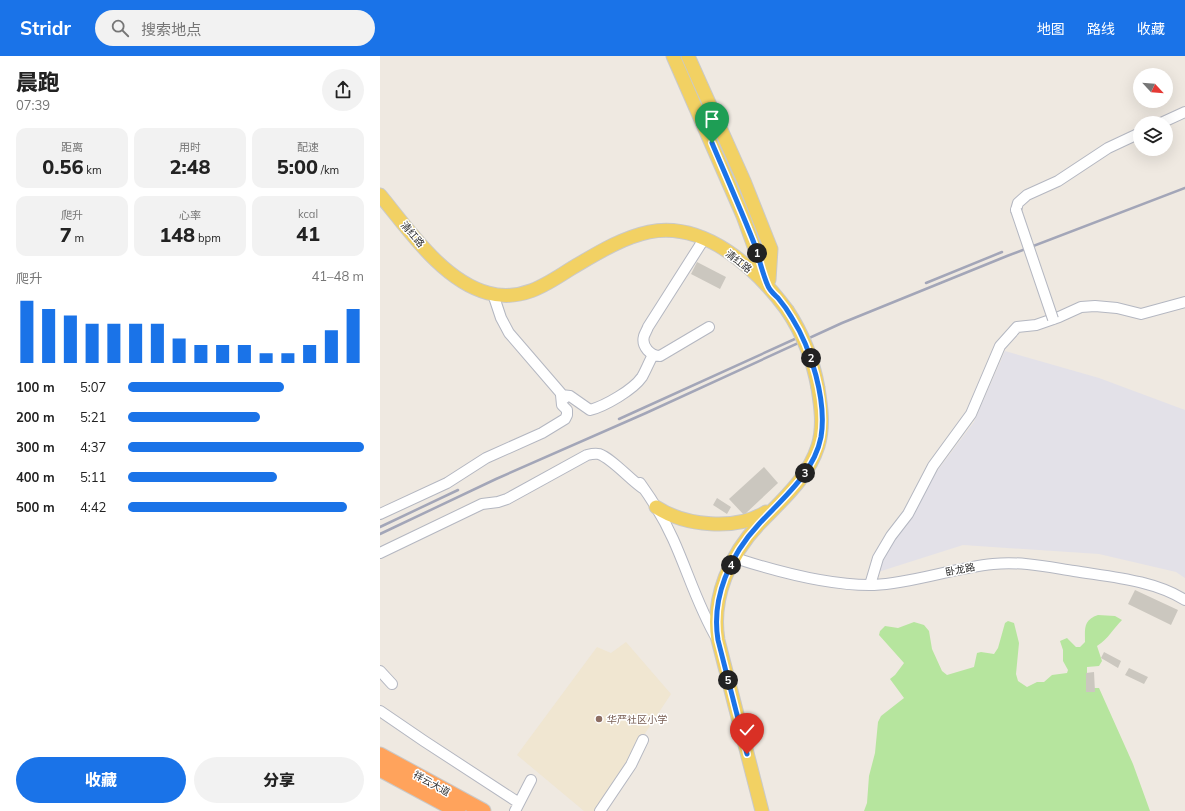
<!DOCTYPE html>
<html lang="zh">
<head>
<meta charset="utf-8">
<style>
	body { margin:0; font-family:Mulish,"Noto Sans SC",sans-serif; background:#f2f2f2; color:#222; height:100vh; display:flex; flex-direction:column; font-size:15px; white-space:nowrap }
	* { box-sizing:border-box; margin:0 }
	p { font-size:13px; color:#767676 }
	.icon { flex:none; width:22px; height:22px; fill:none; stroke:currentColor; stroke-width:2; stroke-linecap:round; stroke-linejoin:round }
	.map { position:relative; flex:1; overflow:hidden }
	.drawer { display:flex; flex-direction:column; background:#fff; width:380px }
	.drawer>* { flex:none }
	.needle { width:26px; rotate:116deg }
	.controls { position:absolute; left:753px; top:12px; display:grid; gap:8px }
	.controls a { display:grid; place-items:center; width:40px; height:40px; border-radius:50%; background:#fff; box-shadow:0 4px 16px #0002; font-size:20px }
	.pin { position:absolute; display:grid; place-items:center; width:34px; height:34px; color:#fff; margin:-41px -17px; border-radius:50% 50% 50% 0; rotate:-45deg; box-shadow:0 0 4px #0007 }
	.pin .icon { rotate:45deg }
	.km { position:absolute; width:20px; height:20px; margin:-10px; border-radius:50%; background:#222; color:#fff; font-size:11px; line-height:20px; text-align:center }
	.round { display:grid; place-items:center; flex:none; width:42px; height:42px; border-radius:21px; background:#f2f2f2 }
	.head { display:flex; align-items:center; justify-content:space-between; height:68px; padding:0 16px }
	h1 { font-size:22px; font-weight:800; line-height:30px }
	.stats { display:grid; grid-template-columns:repeat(3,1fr); gap:6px; height:68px; padding:4px 16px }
	.stats div { display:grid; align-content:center; border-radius:10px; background:#f2f2f2; text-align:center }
	.stats b { font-size:20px; font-weight:800 }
	.stats small { font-size:11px; font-weight:400 }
	.stats p { font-size:11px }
	.chart { height:112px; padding:8px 16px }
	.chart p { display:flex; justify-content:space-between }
	.chart svg { width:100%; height:72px; margin-top:4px; stroke:#1a73e8; stroke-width:6 }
	.primary-button { display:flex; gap:8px; margin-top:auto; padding:8px 16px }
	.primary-button a { flex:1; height:46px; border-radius:24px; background:#1a73e8; color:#fff; font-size:16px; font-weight:800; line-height:46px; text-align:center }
	.primary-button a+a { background:#f2f2f2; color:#222 }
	ul { padding:0 16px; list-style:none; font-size:13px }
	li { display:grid; grid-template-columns:64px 48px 1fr; align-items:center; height:30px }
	li i { height:10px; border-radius:5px; background:#1a73e8 }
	header { display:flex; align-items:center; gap:24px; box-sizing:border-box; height:56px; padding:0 20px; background:#1a73e8; color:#fff }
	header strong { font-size:19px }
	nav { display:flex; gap:22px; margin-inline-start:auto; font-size:14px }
	.search { width:280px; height:36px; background:#f2f2f2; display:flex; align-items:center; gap:10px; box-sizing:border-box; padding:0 14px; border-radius:22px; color:#767676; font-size:15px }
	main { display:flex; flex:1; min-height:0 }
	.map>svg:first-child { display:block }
	.industrial { fill:#e3e1e8 }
	.education { fill:#f0e6d1 }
	.green { fill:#b6e59e }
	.building { fill:#cbc7bf }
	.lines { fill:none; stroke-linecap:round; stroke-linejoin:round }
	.minor-casing { stroke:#b4b7c1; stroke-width:12 }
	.major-casing { stroke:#c9c9c9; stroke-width:15 }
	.highway-casing { stroke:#c9c9c9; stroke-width:17 }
	.minor { stroke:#fff; stroke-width:10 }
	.major { stroke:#f2d163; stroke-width:13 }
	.highway { stroke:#ffa35c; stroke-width:15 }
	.rail { stroke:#a3a6b8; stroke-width:2.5 }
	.minor-bridge-casing { stroke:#b4b7c1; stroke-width:12; stroke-linecap:butt }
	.major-bridge-casing { stroke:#c9c9c9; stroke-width:15; stroke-linecap:butt }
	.minor-bridge { stroke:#fff; stroke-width:10 }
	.major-bridge { stroke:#f2d163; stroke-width:13 }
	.route-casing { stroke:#fff; stroke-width:8 }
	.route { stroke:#1a73e8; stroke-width:5 }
	.education-dot { fill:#8d6e63; stroke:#fff; stroke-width:1.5 }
	.labels { text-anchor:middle; stroke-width:3; stroke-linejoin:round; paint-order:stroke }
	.street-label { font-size:10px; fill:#2e2e2e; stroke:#fff }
	.education-label { font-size:10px; fill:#785e54; stroke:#fff; text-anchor:start }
</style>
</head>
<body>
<header>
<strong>Stridr</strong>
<div class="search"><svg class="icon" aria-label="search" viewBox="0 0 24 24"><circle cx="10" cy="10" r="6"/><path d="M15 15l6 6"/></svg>搜索地点</div>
<nav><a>地图</a><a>路线</a><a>收藏</a></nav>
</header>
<main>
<section class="drawer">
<div class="head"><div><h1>晨跑</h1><p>07:39</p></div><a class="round"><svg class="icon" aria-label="share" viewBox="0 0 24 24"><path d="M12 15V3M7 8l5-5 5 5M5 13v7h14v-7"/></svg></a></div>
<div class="stats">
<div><p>距离</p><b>0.56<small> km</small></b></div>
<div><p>用时</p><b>2:48</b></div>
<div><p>配速</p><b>5:00<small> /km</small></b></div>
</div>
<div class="stats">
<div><p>爬升</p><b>7<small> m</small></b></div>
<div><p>心率</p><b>148<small> bpm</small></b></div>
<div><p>kcal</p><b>41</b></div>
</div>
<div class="chart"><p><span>爬升</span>41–48 m</p>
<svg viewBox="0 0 160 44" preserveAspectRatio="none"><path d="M5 44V6M15 44V11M25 44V15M35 44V20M45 44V20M55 44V20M65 44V20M75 44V29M85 44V33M95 44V33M105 44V33M115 44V38M125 44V38M135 44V33M145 44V24M155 44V11"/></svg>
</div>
<ul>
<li><b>100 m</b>5:07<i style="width:66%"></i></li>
<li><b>200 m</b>5:21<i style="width:56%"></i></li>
<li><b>300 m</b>4:37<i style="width:100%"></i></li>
<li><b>400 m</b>5:11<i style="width:63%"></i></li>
<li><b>500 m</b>4:42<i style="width:93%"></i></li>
</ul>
<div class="primary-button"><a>收藏</a><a>分享</a></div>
</section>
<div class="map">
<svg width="805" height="755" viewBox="0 0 805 755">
	<rect width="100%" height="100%" fill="#efe9e1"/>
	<path class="industrial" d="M 625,295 L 719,322 L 805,354 L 805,522 L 796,516 L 719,498 L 583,489 L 495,517 L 500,491 L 594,366 Z"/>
	<path class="education" d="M 246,586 L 291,638 L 258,688 L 249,706 L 215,755 L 204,755 L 137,699 L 217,591 L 231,597 Z"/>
	<path class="green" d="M 718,559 L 735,560 L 742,564 C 732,574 729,582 717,590 L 722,605 L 719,610 L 707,611 L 707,632 L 719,632 L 753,708 L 770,755 L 484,755 L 487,747 L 489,720 L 495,697 L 498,666 L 501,660 L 524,642 L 510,623 L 515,619 L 524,607 L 499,579 L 500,575 L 505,570 L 518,572 L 534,566 L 544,569 L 549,575 L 552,593 L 562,615 L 567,619 L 594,611 L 597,597 L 601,596 L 614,598 L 618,592 L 625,567 L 628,565 L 634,567 L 639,587 L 636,618 L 638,625 L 647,631 L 657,626 L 664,626 L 672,619 L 687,617 L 688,614 L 683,605 L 683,594 L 680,585 L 687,582 L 696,591 L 700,591 L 705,586 C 705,573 703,564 718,559 Z"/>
	<path class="building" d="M 317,206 L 346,221 L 340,233 L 311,218 Z
		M 384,411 L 398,427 L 364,459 L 349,443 Z
		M 337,442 L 351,451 L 347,458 L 333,449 Z
		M 755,534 L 798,554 L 791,569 L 748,548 Z
		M 724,596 L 741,605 L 738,612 L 721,602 Z
		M 749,612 L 768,621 L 764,628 L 745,619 Z
		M 714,616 L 715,636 L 706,636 L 706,617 Z"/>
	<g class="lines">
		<defs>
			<path id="minor" d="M 781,67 L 805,56
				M 636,154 L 638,147 L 647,139 L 678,125 L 728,92 L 760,77
				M 324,183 L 268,271 C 267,274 265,277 264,280 C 261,291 271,300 280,300 L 329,271
				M 113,238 L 121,262 L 129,277 L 185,342
				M 260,427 C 273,445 284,463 293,483 C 308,516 318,551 337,583
				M 0,458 L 67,427 L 106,402 L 162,377 L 185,363 L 187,359 L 187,354 L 182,349 L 181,339 L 190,340 L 210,354 C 225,350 253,334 262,321 C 266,314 269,306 273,299
				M 0,497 L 102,448 L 118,446 L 127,443 L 207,399 C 211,398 215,397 219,398 C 233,403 250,424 264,433
				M 355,502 C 395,515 452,530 494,529 C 534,527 573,512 613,508 C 641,505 668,511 694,515 C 731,521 773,524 805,544
				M 490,529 L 498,502 L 511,480 L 528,458 L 553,410 L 591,358 L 620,290 L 637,271 L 656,269 L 679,261 L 701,251 L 715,250 L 737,252 L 761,258 L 805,246
				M 0,615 L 12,628
				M 0,655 L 44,685 L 139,747
				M 135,755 L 151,724
				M 220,755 L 251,709 L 263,684"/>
			<path id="major" d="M 293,0 L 363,160 L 388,229
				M 308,0 L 364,125 L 391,193 L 389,224
				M 0,139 C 28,173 63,225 108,237 C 141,246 166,229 192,212 C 216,198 241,182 269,176 C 325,165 376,212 407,254
				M 276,451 C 305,470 356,475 386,456
				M 382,755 L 338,584 C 331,542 350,498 380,467 C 402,444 428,422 438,390 C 444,371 441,351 438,332"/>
			<path id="highway" d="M 0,699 L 103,755
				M 0,713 L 78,755"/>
		</defs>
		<use href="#minor" class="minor-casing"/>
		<use href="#major" class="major-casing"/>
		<use href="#highway" class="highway-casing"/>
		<use href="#minor" class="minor"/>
		<use href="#major" class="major"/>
		<use href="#highway" class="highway"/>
		<path class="rail" d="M 546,227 L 622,196
			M 239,363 L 417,282
			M 0,471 L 78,434
			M 0,478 L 116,423 L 266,357 L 462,267 L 627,200 L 805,132"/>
		<defs>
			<path id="minor-bridge" d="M 636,154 L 673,263"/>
			<path id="major-bridge" d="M 407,254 C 423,278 433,304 438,332"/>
		</defs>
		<use href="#minor-bridge" class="minor-bridge-casing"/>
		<use href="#major-bridge" class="major-bridge-casing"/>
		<use href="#minor-bridge" class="minor-bridge"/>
		<use href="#major-bridge" class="major-bridge"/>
	</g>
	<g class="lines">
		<defs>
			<path id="route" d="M 332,87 C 346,120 361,154 374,187 C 379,201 382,217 388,230 C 390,235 395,239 398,242 C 403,248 408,255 412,262 C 431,292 447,345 441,381 C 434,417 403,442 379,468 C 350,499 331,542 338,584 L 367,698"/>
		</defs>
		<use href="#route" class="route-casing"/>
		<use href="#route" class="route"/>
	</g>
	<circle class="education-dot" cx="219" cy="663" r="4"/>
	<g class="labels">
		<g class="street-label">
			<text transform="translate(33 178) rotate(49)" y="4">清红路</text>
			<text transform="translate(359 205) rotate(38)" y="4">清红路</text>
			<text transform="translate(580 513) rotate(-11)" y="4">卧龙路</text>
			<text transform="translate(52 727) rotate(29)" y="4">祥云大道</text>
		</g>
		<g class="education-label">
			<text x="227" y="667">华严社区小学</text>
		</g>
	</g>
</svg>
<div class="controls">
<a><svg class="needle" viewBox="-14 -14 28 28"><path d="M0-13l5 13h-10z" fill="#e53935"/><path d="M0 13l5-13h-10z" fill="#767676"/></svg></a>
<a><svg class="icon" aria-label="layers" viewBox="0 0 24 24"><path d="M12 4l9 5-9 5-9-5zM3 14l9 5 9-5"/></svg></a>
</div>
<div class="pin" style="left:332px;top:87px;background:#1e9e55"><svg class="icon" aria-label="arrive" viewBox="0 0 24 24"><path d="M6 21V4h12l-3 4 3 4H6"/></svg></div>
<div class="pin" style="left:367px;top:698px;background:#d93025"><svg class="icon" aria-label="check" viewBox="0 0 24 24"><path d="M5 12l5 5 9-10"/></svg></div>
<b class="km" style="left:377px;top:197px">1</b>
<b class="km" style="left:431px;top:302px">2</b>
<b class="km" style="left:425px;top:417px">3</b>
<b class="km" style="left:351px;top:509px">4</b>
<b class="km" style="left:348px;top:624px">5</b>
</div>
</main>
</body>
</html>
